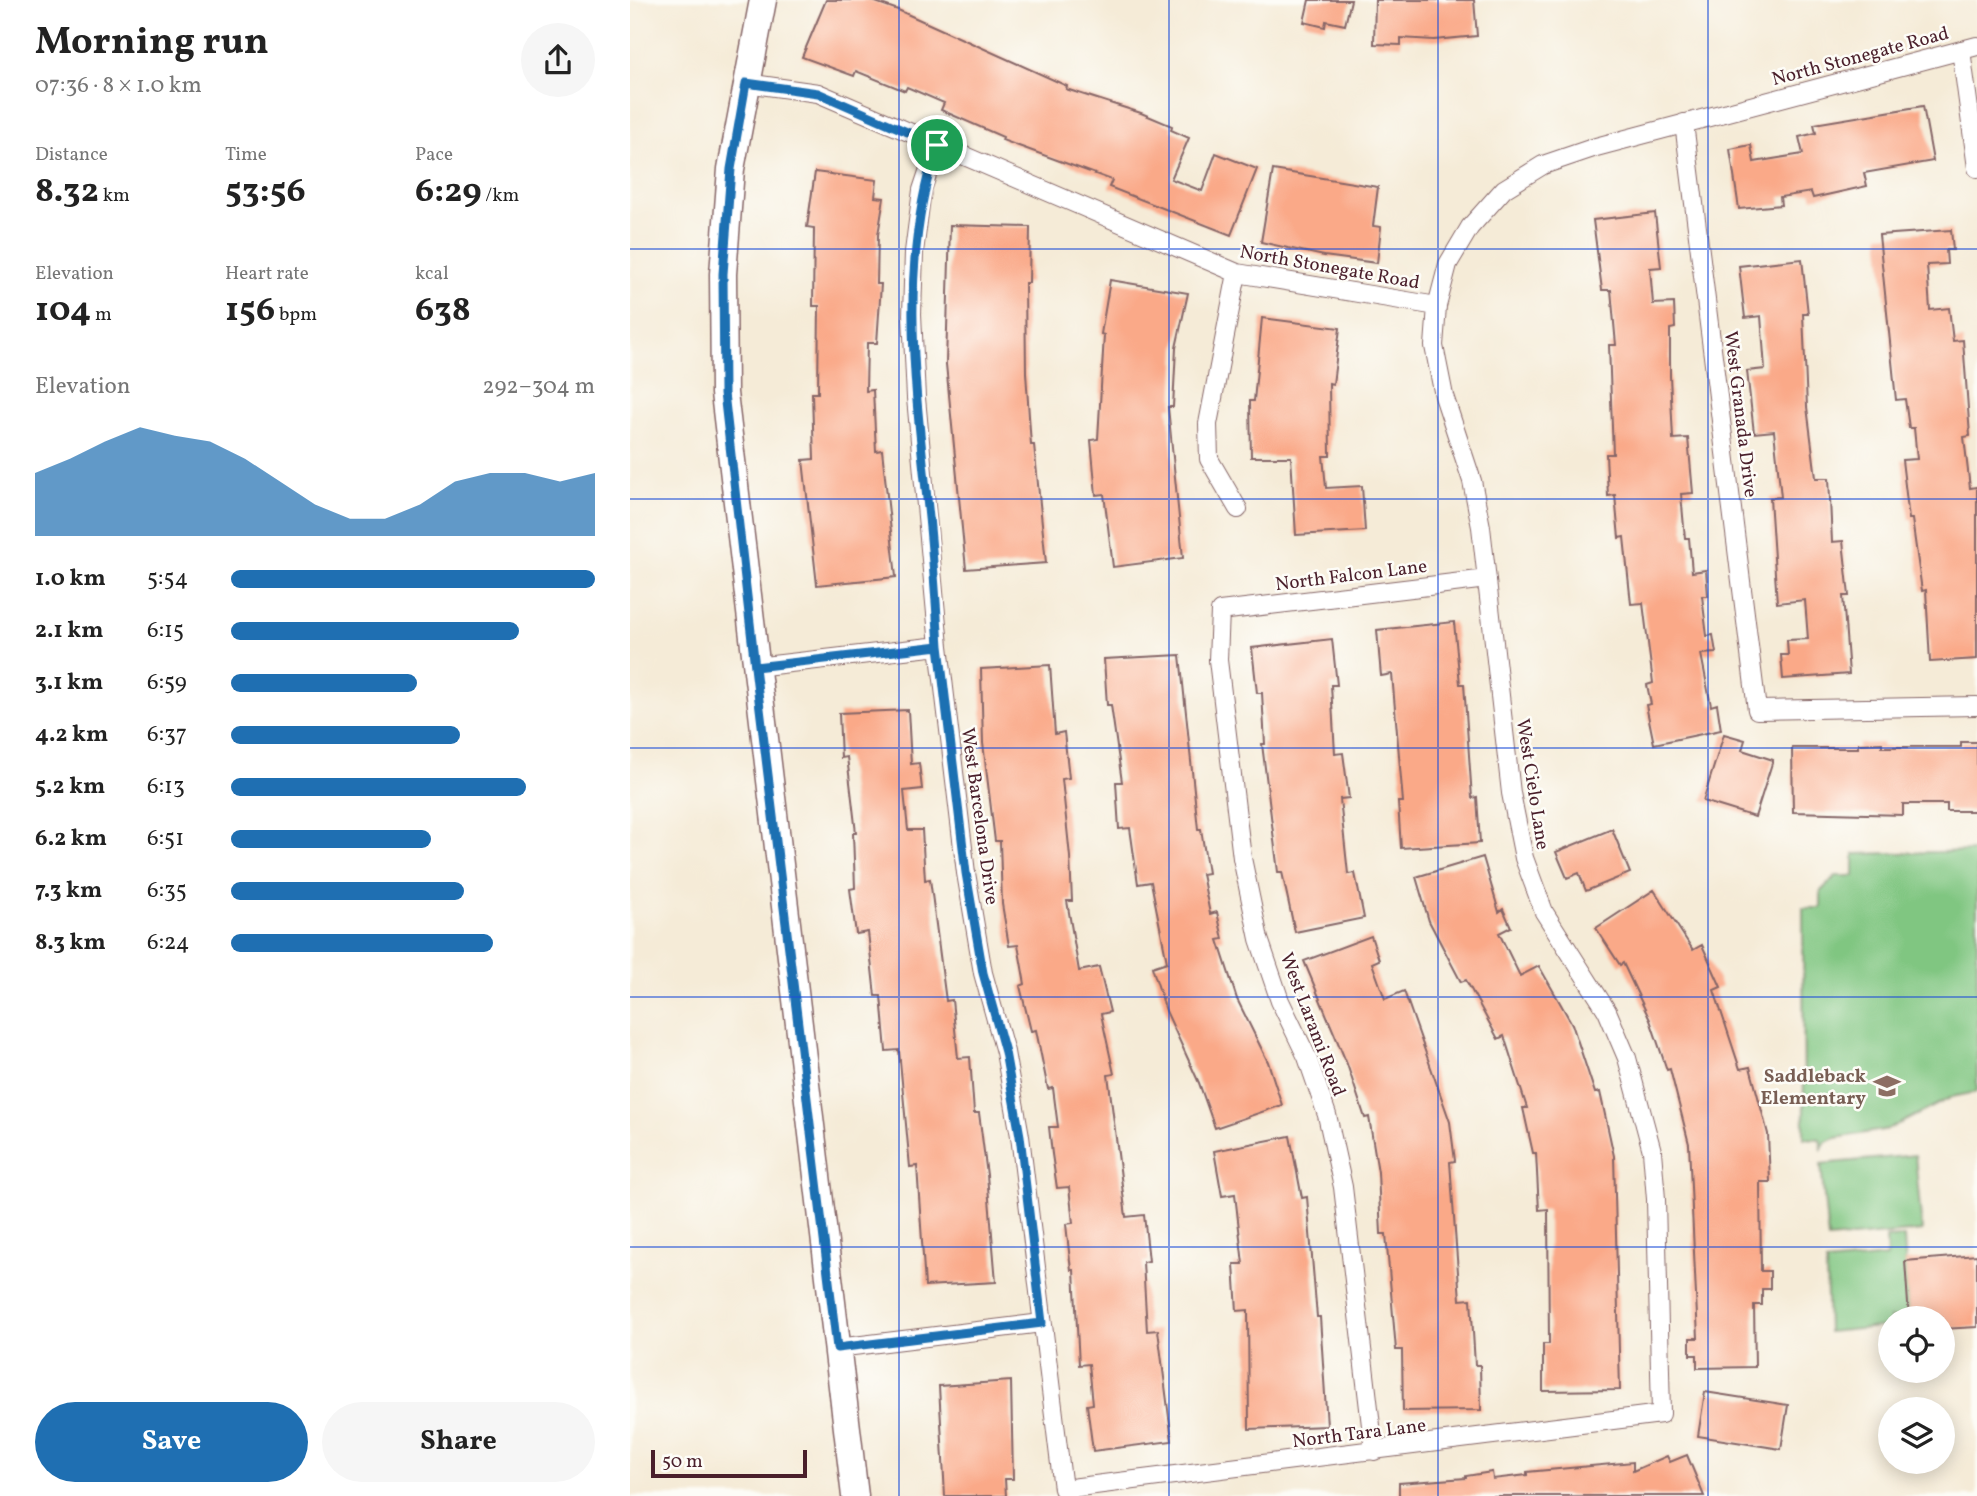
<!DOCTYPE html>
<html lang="en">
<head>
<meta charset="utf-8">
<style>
	body { margin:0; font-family:Vollkorn,serif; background:#f6f6f6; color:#222; height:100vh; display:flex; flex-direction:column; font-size:26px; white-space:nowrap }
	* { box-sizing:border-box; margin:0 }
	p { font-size:23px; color:#767676 }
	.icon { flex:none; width:38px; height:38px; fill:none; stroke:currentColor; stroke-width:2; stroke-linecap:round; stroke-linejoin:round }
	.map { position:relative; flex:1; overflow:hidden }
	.side { display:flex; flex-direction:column; background:#fff; width:630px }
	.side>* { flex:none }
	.buttons { position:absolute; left:1248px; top:1306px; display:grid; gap:14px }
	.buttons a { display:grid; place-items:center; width:77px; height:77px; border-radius:50%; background:#fff; box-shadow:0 4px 18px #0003; font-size:35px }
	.scale { position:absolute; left:21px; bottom:18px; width:156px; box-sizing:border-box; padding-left:7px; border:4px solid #4a1f2b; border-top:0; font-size:19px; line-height:24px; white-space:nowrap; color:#4a1f2b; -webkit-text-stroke:5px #fdfcf7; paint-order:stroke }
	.pin { position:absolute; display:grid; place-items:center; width:60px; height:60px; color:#fff; margin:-30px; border:4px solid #fff; border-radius:50%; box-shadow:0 2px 7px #0007 }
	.round { display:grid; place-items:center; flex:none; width:74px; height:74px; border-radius:37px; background:#f6f6f6 }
	.overview { display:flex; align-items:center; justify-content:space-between; height:119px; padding:0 35px }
	h1 { font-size:38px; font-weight:700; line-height:52px }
	.metrics { display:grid; grid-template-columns:repeat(3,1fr); gap:10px; height:119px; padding:7px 35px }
	.metrics div { display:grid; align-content:center }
	.metrics b { font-size:35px; font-weight:700 }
	.metrics small { font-size:19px; font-weight:400 }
	.metrics p { font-size:19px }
	.chart { height:196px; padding:14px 35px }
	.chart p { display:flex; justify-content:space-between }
	.chart svg { width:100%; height:126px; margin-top:7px; fill:#1f6fb2; opacity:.7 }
	.cta { display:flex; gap:14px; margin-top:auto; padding:14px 35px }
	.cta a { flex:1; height:80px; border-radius:42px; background:#1f6fb2; color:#fff; font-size:28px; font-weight:700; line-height:80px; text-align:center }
	.cta a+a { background:#f6f6f6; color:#222 }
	ul { padding:0 35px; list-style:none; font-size:23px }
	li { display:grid; grid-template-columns:112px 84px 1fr; align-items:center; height:52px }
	li i { height:18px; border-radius:9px; background:#1f6fb2 }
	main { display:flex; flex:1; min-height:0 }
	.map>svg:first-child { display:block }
	.green { fill:#80c681; stroke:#657256; stroke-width:2 }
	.building { fill:#faa988 }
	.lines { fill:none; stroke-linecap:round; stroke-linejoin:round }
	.street-casing { stroke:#866667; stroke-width:20 }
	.secondary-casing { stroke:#866667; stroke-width:29 }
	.street { stroke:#fff; stroke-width:18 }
	.secondary { stroke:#fff; stroke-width:26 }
	.route-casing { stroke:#fff; stroke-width:14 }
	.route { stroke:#1f6fb2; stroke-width:9 }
	.grid { fill:none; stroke:#1d4ed8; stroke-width:2; stroke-opacity:0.55 }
	.labels { text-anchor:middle; stroke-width:5; stroke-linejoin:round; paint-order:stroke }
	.street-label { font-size:19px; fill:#4a1f2b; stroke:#fdfcf7 }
	.education-label { font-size:19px; font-weight:bold; fill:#785e54; stroke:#fdfcf7; text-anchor:end }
</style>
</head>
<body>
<main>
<section class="side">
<div class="overview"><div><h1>Morning run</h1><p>07:36 · 8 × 1.0 km</p></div><a class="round"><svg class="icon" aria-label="share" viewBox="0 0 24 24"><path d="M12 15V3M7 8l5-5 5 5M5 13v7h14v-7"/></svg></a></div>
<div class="metrics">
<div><p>Distance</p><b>8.32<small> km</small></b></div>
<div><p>Time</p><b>53:56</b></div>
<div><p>Pace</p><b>6:29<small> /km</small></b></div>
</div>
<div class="metrics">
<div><p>Elevation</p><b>104<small> m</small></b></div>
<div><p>Heart rate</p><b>156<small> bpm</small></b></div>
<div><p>kcal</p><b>638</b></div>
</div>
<div class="chart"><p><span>Elevation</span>292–304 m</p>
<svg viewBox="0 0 160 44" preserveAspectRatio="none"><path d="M0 44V22L10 17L20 11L30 6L40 9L50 11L60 17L70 25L80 33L90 38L100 38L110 33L120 25L130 22L140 22L150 25L160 22V44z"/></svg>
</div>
<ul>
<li><b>1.0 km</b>5:54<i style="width:100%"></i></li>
<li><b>2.1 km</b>6:15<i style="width:79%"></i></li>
<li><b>3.1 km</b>6:59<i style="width:51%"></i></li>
<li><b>4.2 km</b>6:37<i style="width:63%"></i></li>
<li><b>5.2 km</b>6:13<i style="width:81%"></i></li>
<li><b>6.2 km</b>6:51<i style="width:55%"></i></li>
<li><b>7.3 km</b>6:35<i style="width:64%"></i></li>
<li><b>8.3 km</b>6:24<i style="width:72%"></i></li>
</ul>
<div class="cta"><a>Save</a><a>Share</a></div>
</section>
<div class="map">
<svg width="1347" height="1496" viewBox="0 0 1347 1496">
	<rect width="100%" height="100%" fill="#fdfcf7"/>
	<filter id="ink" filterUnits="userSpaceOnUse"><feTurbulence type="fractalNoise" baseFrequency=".0143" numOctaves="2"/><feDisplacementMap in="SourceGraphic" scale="14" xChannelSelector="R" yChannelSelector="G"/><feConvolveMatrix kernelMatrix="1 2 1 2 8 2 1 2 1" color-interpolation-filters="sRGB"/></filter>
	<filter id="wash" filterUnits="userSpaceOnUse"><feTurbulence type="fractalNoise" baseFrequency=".00686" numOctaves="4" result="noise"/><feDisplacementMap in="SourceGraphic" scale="28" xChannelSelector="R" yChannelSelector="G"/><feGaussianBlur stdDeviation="1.57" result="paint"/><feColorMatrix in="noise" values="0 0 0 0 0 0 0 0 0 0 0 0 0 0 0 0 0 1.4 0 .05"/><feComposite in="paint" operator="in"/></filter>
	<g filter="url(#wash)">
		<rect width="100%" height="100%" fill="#f5ebd7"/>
		<path class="green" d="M 1347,851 L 1347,1092 L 1322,1097 L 1259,1129 L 1206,1138 L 1196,1142 L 1192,1149 L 1190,1139 L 1174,1138 L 1173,908 L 1191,908 L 1191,891 L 1206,876 L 1224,876 L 1224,854 Z
			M 1285,1155 L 1292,1231 L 1198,1239 L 1191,1164 Z
			M 1274,1237 L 1279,1318 L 1260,1318 L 1260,1326 L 1198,1332 L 1196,1263 L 1257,1257 L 1256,1238 Z"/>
		<g id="blocks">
			<path class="building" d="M 196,0 L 240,0 L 268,10 L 437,86 L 436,89 L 511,113 L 542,126 L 541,130 L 559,138 L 541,179 L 572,191 L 586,153 L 627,169 L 601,235 L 479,187 L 482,180 L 372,140 L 373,137 L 311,110 L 314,103 L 277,87 L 275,91 L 226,71 L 224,76 L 172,57 Z
				M 679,0 L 721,0 L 715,25 L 696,21 L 695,27 L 674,22 Z
				M 745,0 L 844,0 L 847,36 L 804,40 L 771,38 L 771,45 L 744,44 Z
				M 1293,106 L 1303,161 L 1234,173 L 1237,186 L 1183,198 L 1181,192 L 1150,197 L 1151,205 L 1109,209 L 1100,149 L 1121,145 L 1124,162 L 1173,154 L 1169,137 L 1186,133 L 1184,124 Z
				M 643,170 L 748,187 L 743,226 L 751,227 L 747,263 L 694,256 L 631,242 Z
				M 185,172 L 247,180 L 245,197 L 254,198 L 248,235 L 247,284 L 251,284 L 247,343 L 237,343 L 236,391 L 243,390 L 246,451 L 252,450 L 266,577 L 187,585 L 173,460 L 184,459 L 182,393 L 188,393 L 189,306 L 183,306 L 184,228 L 177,227 Z
				M 1025,213 L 1031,267 L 1020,268 L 1023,304 L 1044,303 L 1045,328 L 1040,329 L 1040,376 L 1043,439 L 1058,438 L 1063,493 L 1051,494 L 1055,538 L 1059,538 L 1062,572 L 1076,570 L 1078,596 L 1072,596 L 1077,636 L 1083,635 L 1086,653 L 1071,654 L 1081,706 L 1087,704 L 1091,730 L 1024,744 L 1016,705 L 1021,704 L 1017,685 L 1023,683 L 1013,603 L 1001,604 L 994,537 L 989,538 L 985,495 L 978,496 L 976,454 L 983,454 L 979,345 L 986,345 L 981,290 L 972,290 L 963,220 Z
				M 320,225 L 400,227 L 399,283 L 395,283 L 396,373 L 401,445 L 404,445 L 416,563 L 336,569 L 316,364 Z
				M 1321,230 L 1323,250 L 1316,250 L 1317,264 L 1297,265 L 1300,310 L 1319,308 L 1323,341 L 1333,340 L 1340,436 L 1334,437 L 1340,488 L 1347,487 L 1347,659 L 1300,662 L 1296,590 L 1292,591 L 1282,519 L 1279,519 L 1272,460 L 1287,459 L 1284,428 L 1279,428 L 1275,399 L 1266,400 L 1249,235 Z
				M 1172,259 L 1178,314 L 1173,314 L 1177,407 L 1186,478 L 1199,478 L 1202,542 L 1213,541 L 1219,596 L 1213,596 L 1219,674 L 1153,679 L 1151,655 L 1158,655 L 1157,640 L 1178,639 L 1175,600 L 1147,603 L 1140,498 L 1151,497 L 1144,431 L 1124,433 L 1117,371 L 1135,369 L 1131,316 L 1115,318 L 1109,266 Z
				M 480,280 L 558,293 L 546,348 L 543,407 L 538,407 L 553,558 L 483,567 L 474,494 L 466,495 L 461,440 L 468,439 L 474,335 L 471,334 Z
				M 632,318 L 710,328 L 703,384 L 699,383 L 700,456 L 693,456 L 696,488 L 732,486 L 735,531 L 666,535 L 661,457 L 621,457 L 620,401 L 624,401 Z
				M 824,622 L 830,684 L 834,684 L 842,798 L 847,797 L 850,843 L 771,848 L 768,802 L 773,802 L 762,674 L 751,676 L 747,630 Z
				M 702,639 L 707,685 L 701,685 L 705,754 L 713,753 L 719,798 L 710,799 L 718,874 L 725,873 L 734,918 L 665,932 L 652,872 L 648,872 L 632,744 L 635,744 L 632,693 L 627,693 L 622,648 Z
				M 550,655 L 568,829 L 571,829 L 578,873 L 572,874 L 580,914 L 587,912 L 593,939 L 588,940 L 607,999 L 638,1062 L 652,1105 L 585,1128 L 569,1083 L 536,1011 L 522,967 L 537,962 L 521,882 L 508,884 L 500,828 L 489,829 L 486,782 L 492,782 L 481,705 L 477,705 L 474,659 Z
				M 420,665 L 425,734 L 434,732 L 439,778 L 432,779 L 440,857 L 442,901 L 437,901 L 449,971 L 469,967 L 480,1012 L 471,1014 L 484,1074 L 478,1075 L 496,1217 L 514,1215 L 519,1261 L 513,1262 L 517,1331 L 528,1330 L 542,1441 L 463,1451 L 457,1405 L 463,1404 L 459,1364 L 449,1365 L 444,1270 L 441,1270 L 436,1224 L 443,1223 L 439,1187 L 427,1188 L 422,1154 L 419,1127 L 428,1127 L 423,1088 L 418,1089 L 406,1030 L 401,1031 L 390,986 L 395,984 L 388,945 L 379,946 L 372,904 L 370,841 L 365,841 L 353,743 L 351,669 Z
				M 278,710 L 281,764 L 289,763 L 292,789 L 274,791 L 278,830 L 292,830 L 295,880 L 300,879 L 316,1001 L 322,1000 L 328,1058 L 340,1057 L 344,1113 L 349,1113 L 357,1175 L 366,1282 L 295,1286 L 287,1166 L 280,1167 L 269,1050 L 256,1051 L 251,996 L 245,996 L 238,932 L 226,934 L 220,889 L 225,888 L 223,833 L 226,833 L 217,757 L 211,758 L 209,713 Z
				M 1094,734 L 1115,740 L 1112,750 L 1143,760 L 1125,817 L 1073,801 Z
				M 1331,742 L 1347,742 L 1347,811 L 1317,811 L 1317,804 L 1273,804 L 1273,815 L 1163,812 L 1162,748 L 1228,748 L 1228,744 L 1252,743 L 1252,747 L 1331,747 Z
				M 982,829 L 1000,873 L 956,891 L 949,873 L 937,878 L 926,852 Z
				M 853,857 L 869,912 L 873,909 L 881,927 L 869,933 L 890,976 L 909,966 L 942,1024 L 965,1093 L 970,1092 L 984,1156 L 990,1390 L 913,1391 L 913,1344 L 919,1344 L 918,1209 L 909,1210 L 906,1153 L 903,1153 L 893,1108 L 897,1108 L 874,1036 L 868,1039 L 836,980 L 831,982 L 799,921 L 786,877 Z
				M 1024,890 L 1063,950 L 1072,945 L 1091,987 L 1084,990 L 1110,1069 L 1120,1067 L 1138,1134 L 1140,1182 L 1130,1182 L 1131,1271 L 1140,1271 L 1140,1289 L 1132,1289 L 1132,1305 L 1124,1305 L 1125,1367 L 1067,1368 L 1067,1355 L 1060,1355 L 1060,1338 L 1068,1338 L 1059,1144 L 1040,1069 L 1037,1070 L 1020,1020 L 993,963 L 990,965 L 966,928 Z
				M 741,936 L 749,960 L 742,963 L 755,999 L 774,991 L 820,1122 L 825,1161 L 820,1162 L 830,1300 L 841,1299 L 845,1365 L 850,1365 L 851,1410 L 773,1411 L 772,1350 L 766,1350 L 756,1234 L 751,1234 L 748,1172 L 739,1117 L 735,1118 L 717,1064 L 674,961 Z
				M 660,1136 L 672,1198 L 677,1197 L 687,1317 L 690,1317 L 697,1426 L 619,1429 L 618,1310 L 607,1311 L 604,1264 L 613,1264 L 605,1194 L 592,1196 L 584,1151 Z
				M 1347,1255 L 1347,1327 L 1312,1329 L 1312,1318 L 1279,1318 L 1275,1261 Z
				M 381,1381 L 383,1479 L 375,1479 L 376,1496 L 315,1496 L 309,1386 Z
				M 1075,1392 L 1158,1405 L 1151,1449 L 1068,1436 Z
				M 1057,1455 L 1074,1496 L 769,1496 L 769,1483 L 836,1478 L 836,1476 L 862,1472 L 863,1479 L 897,1475 L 897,1472 L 1003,1462 L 1003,1471 L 1037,1456 L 1040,1462 Z"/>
		</g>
	</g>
	<g filter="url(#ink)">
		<use href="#blocks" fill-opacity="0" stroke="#866667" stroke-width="2"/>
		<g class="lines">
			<defs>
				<path id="street" d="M 1331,50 L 1347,168
					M 116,83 L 188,93 L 607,273 L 807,306 L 818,264 L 840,227 L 874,189 L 913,165 L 966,147 L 1347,46
					M 1054,123 L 1127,710 L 1347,706
					M 307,145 L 292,190 L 284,252 L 282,314 L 286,398 L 309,646 L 336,873 L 353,973 L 375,1052 L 390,1136 L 433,1489 L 1031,1414 L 1026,1199 L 1022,1151 L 997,1058 L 977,1011 L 914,912 L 894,858 L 881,793 L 851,527 L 842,481 L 814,396 L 804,346 L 807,306
					M 607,273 L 578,424 L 579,459 L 608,509
					M 125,667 L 309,646
					M 207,1348 L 412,1323
					M 744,1451 L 713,1187 L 697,1115 L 677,1057 L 650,1001 L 629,939 L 612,858 L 588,660 L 590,611 L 857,579"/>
				<path id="secondary" d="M 133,0 L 101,169 L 93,274 L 94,393 L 225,1496"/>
			</defs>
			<use href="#street" class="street-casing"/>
			<use href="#secondary" class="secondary-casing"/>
			<use href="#street" class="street"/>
			<use href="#secondary" class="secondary"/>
		</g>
	</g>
	<g class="lines" filter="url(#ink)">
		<defs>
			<path id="route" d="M 307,145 C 268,264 285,387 298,508 C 303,554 306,600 309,646 L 125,667 L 207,1348 L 412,1323 L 390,1136 L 375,1052 L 353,973 L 336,873 L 309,646 L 125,667 L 94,393 L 93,274 L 101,169 L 116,83 L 188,93 L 307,145"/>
		</defs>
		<use href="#route" class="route-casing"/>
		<use href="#route" class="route"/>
	</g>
	<path class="grid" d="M 269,0 L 269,1496M 539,0 L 539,1496M 808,0 L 808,1496M 1078,0 L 1078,1496M 0,249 L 1347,249M 0,499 L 1347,499M 0,748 L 1347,748M 0,997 L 1347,997M 0,1247 L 1347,1247"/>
	<defs>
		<symbol id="school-bare" viewBox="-9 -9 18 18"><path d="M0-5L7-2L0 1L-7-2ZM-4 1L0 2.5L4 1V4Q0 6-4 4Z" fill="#8d6e63" stroke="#fdfcf7" stroke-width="2.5" paint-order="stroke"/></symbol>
	</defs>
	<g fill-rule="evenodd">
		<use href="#school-bare" x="1238" y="1067" width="38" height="38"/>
	</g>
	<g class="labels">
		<g class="street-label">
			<text transform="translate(1230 55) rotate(-15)" y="7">North Stonegate Road</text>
			<text transform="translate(700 266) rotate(10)" y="7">North Stonegate Road</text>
			<text transform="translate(1112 414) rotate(83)" y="7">West Granada Drive</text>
			<text transform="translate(721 574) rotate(-7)" y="7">North Falcon Lane</text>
			<text transform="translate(904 784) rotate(81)" y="7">West Cielo Lane</text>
			<text transform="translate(351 816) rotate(82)" y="7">West Barcelona Drive</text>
			<text transform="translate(684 1024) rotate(69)" y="7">West Larami Road</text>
			<text transform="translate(729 1432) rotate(-7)" y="7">North Tara Lane</text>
		</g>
		<g class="education-label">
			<text x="1236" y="1082">Saddleback<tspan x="1236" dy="22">Elementary</tspan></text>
		</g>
	</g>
</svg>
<div class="buttons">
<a><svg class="icon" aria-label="locate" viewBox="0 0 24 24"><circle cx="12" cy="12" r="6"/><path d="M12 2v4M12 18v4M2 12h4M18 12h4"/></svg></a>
<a><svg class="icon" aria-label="layers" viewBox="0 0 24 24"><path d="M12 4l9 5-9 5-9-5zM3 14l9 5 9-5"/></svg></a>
</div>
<div class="scale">50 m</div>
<div class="pin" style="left:307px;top:145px;background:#1e9e55"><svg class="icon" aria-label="arrive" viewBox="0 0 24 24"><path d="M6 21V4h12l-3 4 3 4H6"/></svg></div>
</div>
</main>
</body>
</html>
